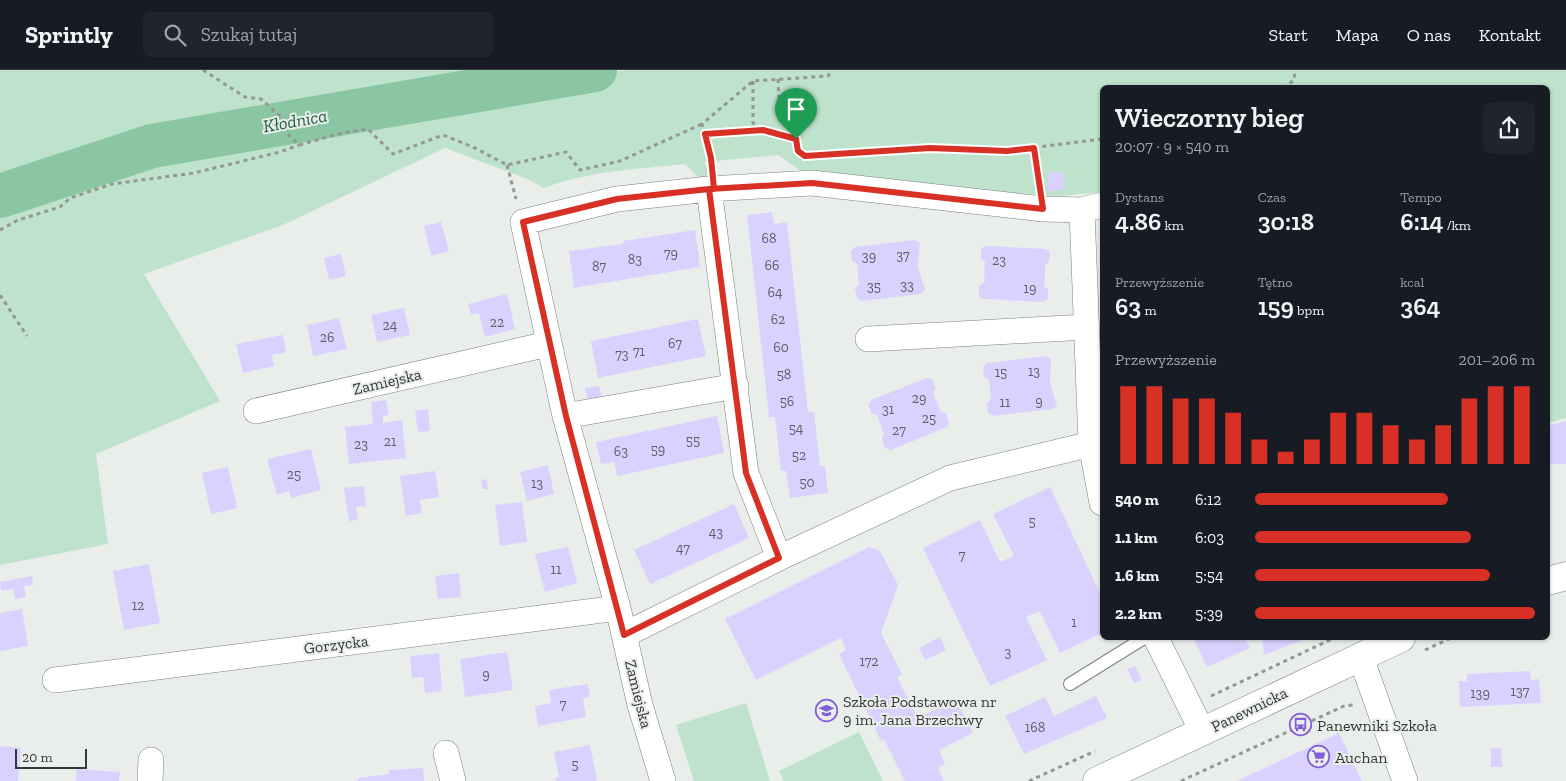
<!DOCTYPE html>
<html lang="pl">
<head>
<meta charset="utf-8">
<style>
	body { margin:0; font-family:"Zilla Slab",serif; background:#20242c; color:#f1f3f6; height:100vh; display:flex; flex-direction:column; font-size:19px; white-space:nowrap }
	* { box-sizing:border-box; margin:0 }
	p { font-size:16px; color:#9ea1a6 }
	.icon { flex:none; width:28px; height:28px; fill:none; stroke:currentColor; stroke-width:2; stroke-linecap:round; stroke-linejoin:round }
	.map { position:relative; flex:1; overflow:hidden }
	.panel { position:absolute; left:1100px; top:15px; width:450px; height:555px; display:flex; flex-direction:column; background:#171b24; border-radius:8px; box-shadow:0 1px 4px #0004 }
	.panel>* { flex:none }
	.scale { position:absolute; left:15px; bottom:12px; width:72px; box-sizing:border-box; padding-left:5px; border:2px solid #363837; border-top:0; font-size:14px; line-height:18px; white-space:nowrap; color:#363837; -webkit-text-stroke:4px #e9eeeb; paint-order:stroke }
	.pin { position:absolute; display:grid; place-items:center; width:42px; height:42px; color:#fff; margin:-51px -21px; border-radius:50% 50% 50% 0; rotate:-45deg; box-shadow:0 0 5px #0007 }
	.pin .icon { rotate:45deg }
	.round { display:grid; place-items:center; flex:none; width:52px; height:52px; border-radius:8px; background:#20242c }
	.overview { display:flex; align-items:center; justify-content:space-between; height:85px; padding:0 15px }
	h1 { font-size:28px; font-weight:600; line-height:38px }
	.figures { display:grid; grid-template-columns:repeat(3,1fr); gap:8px; height:85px; padding:5px 15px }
	.figures div { display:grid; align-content:center }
	.figures b { font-size:25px; font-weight:600 }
	.figures small { font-size:14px; font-weight:400 }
	.figures p { font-size:14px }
	.chart { height:140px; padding:10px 15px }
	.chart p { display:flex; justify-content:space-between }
	.chart svg { width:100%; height:90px; margin-top:5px; stroke:#d93025; stroke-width:6 }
	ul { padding:0 15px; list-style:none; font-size:16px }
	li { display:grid; grid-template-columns:80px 60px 1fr; align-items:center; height:38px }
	li i { height:12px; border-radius:6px; background:#d93025 }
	header { display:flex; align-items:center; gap:30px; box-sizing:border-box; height:70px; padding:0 25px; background:#171b24; border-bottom:1px solid #363941 }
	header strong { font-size:24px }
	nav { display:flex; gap:28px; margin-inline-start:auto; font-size:18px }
	.search { width:350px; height:45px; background:#20242c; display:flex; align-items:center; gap:12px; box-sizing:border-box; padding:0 18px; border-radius:8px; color:#9ea1a6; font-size:19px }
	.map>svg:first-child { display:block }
	.green { fill:#bee2cc }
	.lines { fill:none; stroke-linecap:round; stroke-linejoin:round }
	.river { stroke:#8bc6a3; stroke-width:44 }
	.building { fill:#dad1ff }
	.lane-casing { stroke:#7c817e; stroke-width:14 }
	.street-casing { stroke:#7c817e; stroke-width:26 }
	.secondary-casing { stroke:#7c817e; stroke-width:29 }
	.path { stroke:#949795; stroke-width:3; stroke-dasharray:4 4; stroke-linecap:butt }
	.lane { stroke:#fff; stroke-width:12 }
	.street { stroke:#fff; stroke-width:25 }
	.secondary { stroke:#fff; stroke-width:28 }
	.route-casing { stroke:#fff; stroke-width:10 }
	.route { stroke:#d93025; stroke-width:6 }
	.labels { text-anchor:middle; stroke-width:4; stroke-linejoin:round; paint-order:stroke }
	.number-label { font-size:14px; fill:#5f5e69 }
	.street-label { font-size:16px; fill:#363837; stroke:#e9eeeb }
	.poi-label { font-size:16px; fill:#363837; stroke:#e9eeeb; text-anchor:start }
	.water-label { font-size:18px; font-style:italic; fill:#1c603f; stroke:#e9eeeb }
</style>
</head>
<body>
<header>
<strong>Sprintly</strong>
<div class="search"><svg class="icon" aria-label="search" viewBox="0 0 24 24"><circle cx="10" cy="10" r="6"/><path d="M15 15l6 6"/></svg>Szukaj tutaj</div>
<nav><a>Start</a><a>Mapa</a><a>O nas</a><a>Kontakt</a></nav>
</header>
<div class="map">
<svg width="1566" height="711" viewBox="0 0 1566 711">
	<rect width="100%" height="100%" fill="#e9eeeb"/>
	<path class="green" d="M 0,0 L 561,0 L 153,69 L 0,119 Z
		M 624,0 L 1566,0 L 1566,348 L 1548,353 L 1548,18 L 1102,18 L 1102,122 L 1057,126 L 943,118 L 801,101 L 778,85 L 704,92 L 710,102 L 709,109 L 702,111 L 685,94 C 638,99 588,101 544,118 L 525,108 L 445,78 L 283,155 L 144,204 L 220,331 L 96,384 L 108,474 L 0,495 L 0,130 L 152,81 Z
		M 746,633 L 770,711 L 694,711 L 676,655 Z
		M 859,662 L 883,711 L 784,711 L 779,701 Z"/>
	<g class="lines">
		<path class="river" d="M 0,126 L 152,76 L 595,0"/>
	</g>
	<path class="building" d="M 1063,102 L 1064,120 L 1048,121 L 1047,103 Z
		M 772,142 L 774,154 L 787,152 L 808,342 L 814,342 L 820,396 L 825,396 L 828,423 L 790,428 L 786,401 L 781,401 L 775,347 L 769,347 L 747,145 Z
		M 441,152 L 449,181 L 431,186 L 424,156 Z
		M 695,160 L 700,197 L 574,218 L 569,181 L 623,174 L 623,171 Z
		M 915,170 L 920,173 L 918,197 L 925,220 L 921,224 L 861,231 L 857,228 L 855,218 L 859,214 L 857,194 L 852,191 L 851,181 L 855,177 Z
		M 986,176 L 1046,179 L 1050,182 L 1049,192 L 1045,195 L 1045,206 L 1044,216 L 1048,219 L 1048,229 L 1043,232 L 983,229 L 979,226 L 979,216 L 984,213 L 985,192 L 981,189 L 981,179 Z
		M 341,184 L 346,206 L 329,210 L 324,188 Z
		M 507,224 L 515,259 L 485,267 L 479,243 L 471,245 L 468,234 Z
		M 404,238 L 410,265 L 377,272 L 371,245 Z
		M 339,248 L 347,279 L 313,286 L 307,255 Z
		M 698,249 L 706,286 L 598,308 L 591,271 Z
		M 283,265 L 286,282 L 272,285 L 274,296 L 243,303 L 236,274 Z
		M 1047,286 L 1051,289 L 1050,313 L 1057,336 L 1053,339 L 993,346 L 988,343 L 987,333 L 991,330 L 989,309 L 984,307 L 983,297 L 987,293 Z
		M 927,308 L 932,309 L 936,319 L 933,323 L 941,342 L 946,343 L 949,353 L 947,357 L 891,380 L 885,378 L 882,369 L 884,364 L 877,345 L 872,344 L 868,335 L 871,330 Z
		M 599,316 L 602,329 L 588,331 L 585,318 Z
		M 386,330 L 389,345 L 383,346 L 383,353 L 402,350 L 406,388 L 349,394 L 345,357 L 373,354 L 371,332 Z
		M 428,339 L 430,361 L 418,362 L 415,341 Z
		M 717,346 L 724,383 L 617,406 L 614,392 L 601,394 L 596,372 Z
		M 1566,351 L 1566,394 L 1548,394 L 1548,356 Z
		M 311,379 L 321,420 L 291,428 L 289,421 L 277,425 L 267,389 Z
		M 548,395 L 554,424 L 527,431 L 520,402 Z
		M 228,397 L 237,438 L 211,444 L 202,403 Z
		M 435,401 L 439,427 L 420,430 L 422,443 L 406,446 L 400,406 Z
		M 486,409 L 488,419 L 483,419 L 481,410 Z
		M 364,416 L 366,436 L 356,437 L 358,450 L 349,451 L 344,418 Z
		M 1050,417 L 1102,527 L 1102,563 L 1060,583 L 1040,541 L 1026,547 L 1047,590 L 990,616 L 923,478 L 980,450 L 1000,492 L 1014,486 L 993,444 Z
		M 522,432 L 527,472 L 500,476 L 495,435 Z
		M 734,434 L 749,468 L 650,514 L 634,480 Z
		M 568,477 L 577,513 L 545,522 L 535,484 Z
		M 869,477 L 880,481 L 898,515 L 881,563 L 902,604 L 897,607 L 918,648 L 956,629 L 973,663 L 939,680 L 945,694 L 938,698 L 944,711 L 905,711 L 884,669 L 881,671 L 839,584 L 846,580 L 841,568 L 756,610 L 725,549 Z
		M 149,494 L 160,553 L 124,560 L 113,501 Z
		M 459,503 L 461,527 L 438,529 L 435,506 Z
		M 32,506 L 33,515 L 24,516 L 26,527 L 15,529 L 13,519 L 1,521 L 0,512 Z
		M 22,539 L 28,576 L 0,581 L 0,543 Z
		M 940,567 L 946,580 L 925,590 L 919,578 Z
		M 1193,568 L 1245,568 L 1250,578 L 1207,597 Z
		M 1262,568 L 1306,568 L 1306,569 L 1264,585 Z
		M 507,582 L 513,620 L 465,627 L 460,589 Z
		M 439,583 L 442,621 L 425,623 L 423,607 L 412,608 L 410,586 Z
		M 1135,596 L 1142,610 L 1134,613 L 1127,599 Z
		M 1530,601 L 1531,610 L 1539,609 L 1541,633 L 1460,637 L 1459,611 L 1467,611 L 1467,604 Z
		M 588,614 L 590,627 L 583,628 L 586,647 L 538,656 L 535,636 L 551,633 L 549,620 Z
		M 1096,626 L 1107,648 L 1024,684 L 1005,646 L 1045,627 L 1054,646 Z
		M 1339,663 L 1362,711 L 1237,711 Z
		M 590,675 L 597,711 L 556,711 L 555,708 L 559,707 L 554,682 Z
		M 0,676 L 21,678 L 18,711 L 0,711 Z
		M 1491,678 L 1501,678 L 1502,697 L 1491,697 Z
		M 423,698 L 424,711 L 358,711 L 358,708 L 389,704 L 389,700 Z
		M 77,699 L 120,702 L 119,711 L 76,711 Z"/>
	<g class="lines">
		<defs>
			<path id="lane" d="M 1070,614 L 1144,568"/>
			<path id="street" d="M 709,119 L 746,403 L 779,488
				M 1082,140 L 1091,374 L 1102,433
				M 868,269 L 1087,257
				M 256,341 L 548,274
				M 565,346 L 736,316
				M 624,565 L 779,488 L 950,408 L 1091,374
				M 1156,568 L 1202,661
				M 1361,588 L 1405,711
				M 55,610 L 618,538
				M 446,683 L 453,711
				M 150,711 L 151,690
				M 663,711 L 640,635 L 618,538 L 565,346 L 523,152 L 617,129 L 709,119 L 812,113 L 1043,139 L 1082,140 L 1102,135"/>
			<path id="secondary" d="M 1548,511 L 1566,506
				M 1097,711 L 1401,568"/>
		</defs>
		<use href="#lane" class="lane-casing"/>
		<use href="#street" class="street-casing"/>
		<use href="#secondary" class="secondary-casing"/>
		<path class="path" d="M 203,0 L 245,27 L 261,29 L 281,47 L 283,59 L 299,75 L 342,63 L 368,59 L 393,84 L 443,65 L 473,77 L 507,95 L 566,82 L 580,100 L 620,91 L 702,54
			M 778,9 L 780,50 L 796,66 L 798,81 L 811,88
			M 753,11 L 753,53 L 762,60
			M 1283,18 L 1294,10 L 1295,0
			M 705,64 L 763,60 L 796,69
			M 1034,78 L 1040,116
			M 811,86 L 930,78 L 1007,81 L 1102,69
			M 507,95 L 516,129
			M 711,96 L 702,54 L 753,11 L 828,6 L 832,0
			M 0,160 L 18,150 L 60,137 L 70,128 L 112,114 L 194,103 L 280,82 L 299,75
			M 0,225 L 27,266
			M 1425,580 L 1451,568
			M 1211,626 L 1334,568
			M 1029,711 L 1095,681
			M 1181,711 L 1344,636 L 1353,635"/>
		<use href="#lane" class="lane"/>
		<use href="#street" class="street"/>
		<use href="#secondary" class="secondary"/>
	</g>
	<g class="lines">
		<defs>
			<path id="route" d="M 796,69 L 763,60 L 705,64 L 711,88 L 714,119 L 709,119 L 617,129 L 523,152 L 566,346 L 624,565 L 779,488 L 746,403 L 709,119 L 812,113 L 1043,139 L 1034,78 L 1007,81 L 930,78 L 805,86 L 798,81 L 796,69"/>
		</defs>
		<use href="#route" class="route-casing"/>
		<use href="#route" class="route"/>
	</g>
	<defs>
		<symbol id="school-ring" viewBox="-11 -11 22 22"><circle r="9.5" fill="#e9eeeb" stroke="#825ed8" stroke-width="1.5"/><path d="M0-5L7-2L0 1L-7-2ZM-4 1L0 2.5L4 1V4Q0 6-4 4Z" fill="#825ed8"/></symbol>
		<symbol id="bus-ring" viewBox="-11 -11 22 22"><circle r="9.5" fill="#e9eeeb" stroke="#825ed8" stroke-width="1.5"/><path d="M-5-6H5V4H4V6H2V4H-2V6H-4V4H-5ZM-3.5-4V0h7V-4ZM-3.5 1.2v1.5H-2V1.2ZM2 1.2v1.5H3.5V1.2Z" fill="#825ed8"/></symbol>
		<symbol id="supermarket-ring" viewBox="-11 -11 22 22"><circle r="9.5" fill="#e9eeeb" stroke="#825ed8" stroke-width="1.5"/><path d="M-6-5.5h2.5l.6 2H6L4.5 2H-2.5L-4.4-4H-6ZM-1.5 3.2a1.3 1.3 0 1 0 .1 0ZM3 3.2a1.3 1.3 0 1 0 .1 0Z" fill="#825ed8"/></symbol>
	</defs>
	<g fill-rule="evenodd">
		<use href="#school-ring" x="814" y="628" width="25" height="25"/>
		<use href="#bus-ring" x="1288" y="642" width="25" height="25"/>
		<use href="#supermarket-ring" x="1306" y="674" width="25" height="25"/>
	</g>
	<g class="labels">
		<g class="number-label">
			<text x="769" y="173">68</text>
			<text x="671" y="188">79</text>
			<text x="903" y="190">37</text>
			<text x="869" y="191">39</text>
			<text x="635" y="194">83</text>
			<text x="999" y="195">23</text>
			<text x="772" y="200">66</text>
			<text x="599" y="201">87</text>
			<text x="907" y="220">33</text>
			<text x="874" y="221">35</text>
			<text x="1030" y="223">19</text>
			<text x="775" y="227">64</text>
			<text x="778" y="254">62</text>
			<text x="497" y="257">22</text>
			<text x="390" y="260">24</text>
			<text x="327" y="272">26</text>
			<text x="675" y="278">67</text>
			<text x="781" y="282">60</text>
			<text x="639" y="286">71</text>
			<text x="622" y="289">73</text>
			<text x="1034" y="306">13</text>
			<text x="1001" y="307">15</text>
			<text x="784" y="309">58</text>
			<text x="919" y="333">29</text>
			<text x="787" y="336">56</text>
			<text x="1039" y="336">9</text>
			<text x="1005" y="337">11</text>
			<text x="888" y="344">31</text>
			<text x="929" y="353">25</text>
			<text x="796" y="363">54</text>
			<text x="899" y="365">27</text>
			<text x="693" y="375">55</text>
			<text x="390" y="376">21</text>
			<text x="361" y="379">23</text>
			<text x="658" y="384">59</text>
			<text x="621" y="386">63</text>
			<text x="799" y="390">52</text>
			<text x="294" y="409">25</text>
			<text x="807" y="417">50</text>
			<text x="537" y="418">13</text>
			<text x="1032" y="456">5</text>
			<text x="716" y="467">43</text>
			<text x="683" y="483">47</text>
			<text x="962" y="490">7</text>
			<text x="556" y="504">11</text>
			<text x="138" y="540">12</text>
			<text x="1074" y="557">1</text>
			<text x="1008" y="587">3</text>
			<text x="869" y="596">172</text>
			<text x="486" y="609">9</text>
			<text x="1520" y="626">137</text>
			<text x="1480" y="628">139</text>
			<text x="563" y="639">7</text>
			<text x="1035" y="662">168</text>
			<text x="575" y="699">5</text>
		</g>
		<g class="street-label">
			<text transform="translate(387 311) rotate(-13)" y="6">Zamiejska</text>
			<text transform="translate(336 574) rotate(-7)" y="6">Gorzycka</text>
			<text transform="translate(639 624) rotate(76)" y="6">Zamiejska</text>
			<text transform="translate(1249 639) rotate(-26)" y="6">Panewnicka</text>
		</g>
		<g class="poi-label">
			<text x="843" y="637">Szkoła Podstawowa nr<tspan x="843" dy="18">9 im. Jana Brzechwy</tspan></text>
			<text x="1317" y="661">Panewniki Szkoła</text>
			<text x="1335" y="693">Auchan</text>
		</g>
		<g class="water-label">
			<text transform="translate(295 51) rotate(-10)" y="6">Kłodnica</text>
		</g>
	</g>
</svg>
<div class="scale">20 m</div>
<div class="pin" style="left:796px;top:69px;background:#1e9e55"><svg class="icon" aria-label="arrive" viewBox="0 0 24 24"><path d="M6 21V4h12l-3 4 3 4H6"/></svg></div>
<section class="panel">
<div class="overview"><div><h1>Wieczorny bieg</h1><p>20:07 · 9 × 540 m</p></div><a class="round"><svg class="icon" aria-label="share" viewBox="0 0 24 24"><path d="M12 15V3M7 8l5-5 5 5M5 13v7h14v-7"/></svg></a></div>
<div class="figures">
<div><p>Dystans</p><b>4.86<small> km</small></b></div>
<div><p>Czas</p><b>30:18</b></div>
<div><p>Tempo</p><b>6:14<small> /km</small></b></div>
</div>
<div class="figures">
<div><p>Przewyższenie</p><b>63<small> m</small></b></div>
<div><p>Tętno</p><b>159<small> bpm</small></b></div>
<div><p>kcal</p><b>364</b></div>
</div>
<div class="chart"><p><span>Przewyższenie</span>201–206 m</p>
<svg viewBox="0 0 160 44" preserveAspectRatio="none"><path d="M5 44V6M15 44V6M25 44V12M35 44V12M45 44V19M55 44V32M65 44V38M75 44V32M85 44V19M95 44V19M105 44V25M115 44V32M125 44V25M135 44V12M145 44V6M155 44V6"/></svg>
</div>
<ul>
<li><b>540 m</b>6:12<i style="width:69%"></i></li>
<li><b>1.1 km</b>6:03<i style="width:77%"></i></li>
<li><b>1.6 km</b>5:54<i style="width:84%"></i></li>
<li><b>2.2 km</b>5:39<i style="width:100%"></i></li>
</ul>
</section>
</div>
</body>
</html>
